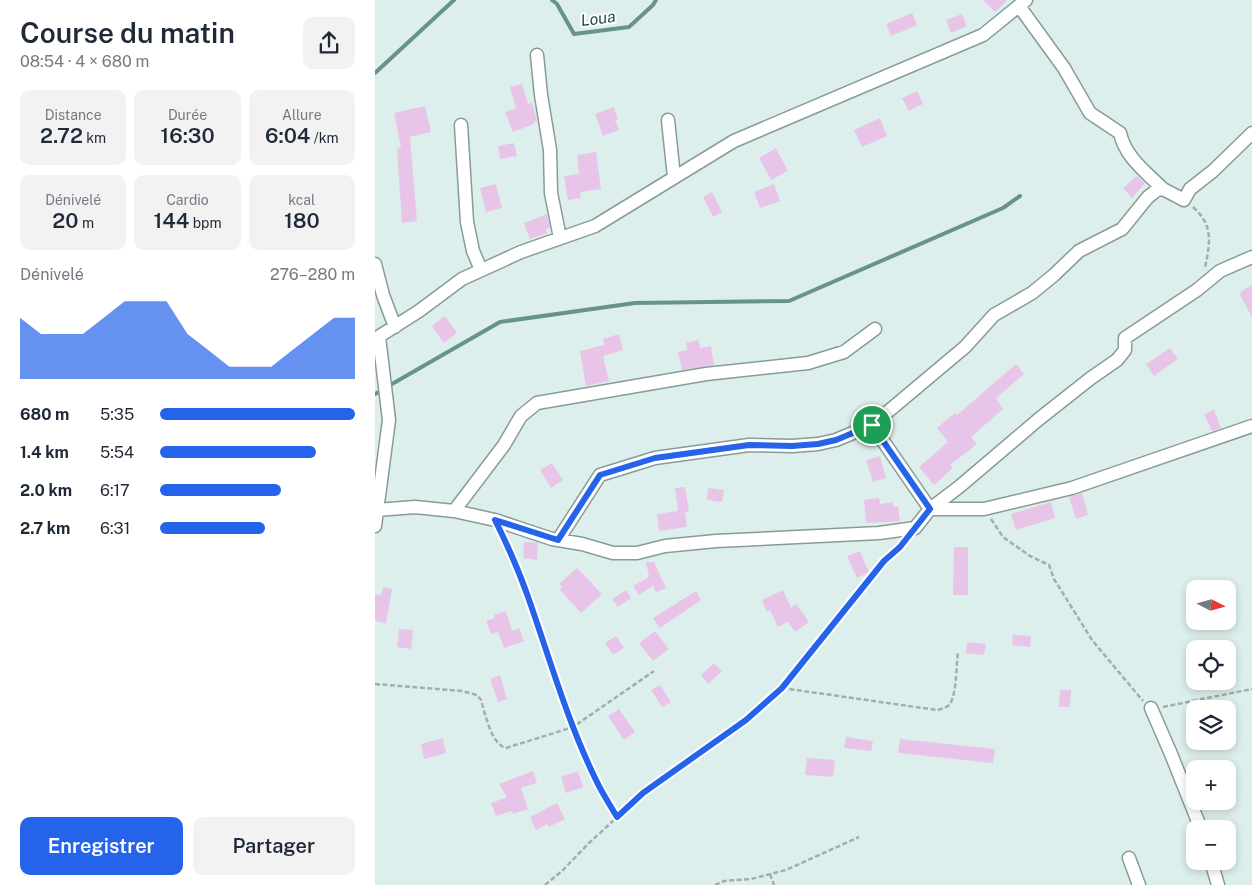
<!DOCTYPE html>
<html lang="fr">
<head>
<meta charset="utf-8">
<style>
	body { margin:0; font-family:"Public Sans",sans-serif; background:#f2f2f3; color:#1f2937; height:100vh; display:flex; flex-direction:column; font-size:19px; white-space:nowrap }
	* { box-sizing:border-box; margin:0 }
	p { font-size:16px; color:#747a83 }
	.icon { flex:none; width:28px; height:28px; fill:none; stroke:currentColor; stroke-width:2; stroke-linecap:round; stroke-linejoin:round }
	.map { position:relative; flex:1; overflow:hidden }
	.drawer { display:flex; flex-direction:column; background:#fff; width:375px }
	.drawer>* { flex:none }
	.needle { width:32px; rotate:96deg }
	.tools { position:absolute; left:811px; top:580px; display:grid; gap:10px }
	.tools a { display:grid; place-items:center; width:50px; height:50px; border-radius:10px; background:#fff; box-shadow:0 2px 8px #0003; font-size:25px }
	.pin { position:absolute; display:grid; place-items:center; width:42px; height:42px; color:#fff; margin:-21px; border:2px solid #fff; border-radius:50%; box-shadow:0 1px 5px #0007 }
	.round { display:grid; place-items:center; flex:none; width:52px; height:52px; border-radius:10px; background:#f2f2f3 }
	.overview { display:flex; align-items:center; justify-content:space-between; height:85px; padding:0 20px }
	h1 { font-size:28px; font-weight:600; line-height:38px }
	.figures { display:grid; grid-template-columns:repeat(3,1fr); gap:8px; height:85px; padding:5px 20px }
	.figures div { display:grid; align-content:center; border-radius:10px; background:#f2f2f3; text-align:center }
	.figures b { font-size:21px; font-weight:600 }
	.figures small { font-size:14px; font-weight:400 }
	.figures p { font-size:14px }
	.chart { height:140px; padding:10px 20px }
	.chart p { display:flex; justify-content:space-between }
	.chart svg { width:100%; height:90px; margin-top:5px; fill:#2563eb; opacity:.7 }
	.primary-button { display:flex; gap:10px; margin-top:auto; padding:10px 20px }
	.primary-button a { flex:1; height:58px; border-radius:10px; background:#2563eb; color:#fff; font-size:20px; font-weight:600; line-height:58px; text-align:center }
	.primary-button a+a { background:#f2f2f3; color:#1f2937 }
	ul { padding:0 20px; list-style:none; font-size:16px }
	li { display:grid; grid-template-columns:80px 60px 1fr; align-items:center; height:38px }
	li i { height:12px; border-radius:6px; background:#2563eb }
	main { display:flex; flex:1; min-height:0 }
	.map>svg:first-child { display:block }
	.lines { fill:none; stroke-linecap:round; stroke-linejoin:round }
	.stream { stroke:#68938c; stroke-width:4 }
	.building { fill:#e8c5e8 }
	.street-casing { stroke:#899b98; stroke-width:15 }
	.path { stroke:#a0afac; stroke-width:2.5; stroke-dasharray:5 2.5; stroke-linecap:butt }
	.street { stroke:#fff; stroke-width:12 }
	.route-casing { stroke:#fff; stroke-width:10 }
	.route { stroke:#2563eb; stroke-width:6 }
	.labels { text-anchor:middle; stroke-width:4; stroke-linejoin:round; paint-order:stroke }
	.water-label { font-size:16px; font-style:italic; fill:#1b4d48; stroke:#fff }
</style>
</head>
<body>
<main>
<section class="drawer">
<div class="overview"><div><h1>Course du matin</h1><p>08:54 · 4 × 680 m</p></div><a class="round"><svg class="icon" aria-label="share" viewBox="0 0 24 24"><path d="M12 15V3M7 8l5-5 5 5M5 13v7h14v-7"/></svg></a></div>
<div class="figures">
<div><p>Distance</p><b>2.72<small> km</small></b></div>
<div><p>Durée</p><b>16:30</b></div>
<div><p>Allure</p><b>6:04<small> /km</small></b></div>
</div>
<div class="figures">
<div><p>Dénivelé</p><b>20<small> m</small></b></div>
<div><p>Cardio</p><b>144<small> bpm</small></b></div>
<div><p>kcal</p><b>180</b></div>
</div>
<div class="chart"><p><span>Dénivelé</span>276–280 m</p>
<svg viewBox="0 0 160 44" preserveAspectRatio="none"><path d="M0 44V14L10 22L20 22L30 22L40 14L50 6L60 6L70 6L80 22L90 30L100 38L110 38L120 38L130 30L140 22L150 14L160 14V44z"/></svg>
</div>
<ul>
<li><b>680 m</b>5:35<i style="width:100%"></i></li>
<li><b>1.4 km</b>5:54<i style="width:80%"></i></li>
<li><b>2.0 km</b>6:17<i style="width:62%"></i></li>
<li><b>2.7 km</b>6:31<i style="width:54%"></i></li>
</ul>
<div class="primary-button"><a>Enregistrer</a><a>Partager</a></div>
</section>
<div class="map">
<svg width="877" height="885" viewBox="0 0 877 885">
	<rect width="100%" height="100%" fill="#ddefec"/>
	<g class="lines">
		<path class="stream" d="M 177,0 L 182,4 L 199,34 L 254,27 L 278,5 L 281,0
			M 0,73 L 79,0
			M 17,384 L 125,322 L 260,303 L 414,301 L 628,208 L 645,196
			M 0,394 L 4,392"/>
	</g>
	<path class="building" d="M 608,0 L 632,0 L 620,12 Z
		M 537,13 L 542,25 L 516,36 L 511,24 Z
		M 587,14 L 592,26 L 576,33 L 571,20 Z
		M 147,84 L 153,104 L 157,102 L 162,121 L 159,122 L 159,124 L 138,132 L 130,112 L 141,108 L 135,87 Z
		M 542,91 L 548,104 L 534,111 L 527,98 Z
		M 50,106 L 56,132 L 35,137 L 42,221 L 27,223 L 22,149 L 26,148 L 19,113 Z
		M 239,107 L 243,119 L 240,120 L 244,130 L 228,136 L 220,114 Z
		M 505,118 L 512,136 L 487,147 L 479,130 Z
		M 139,143 L 142,156 L 125,159 L 123,146 Z
		M 401,148 L 413,171 L 396,180 L 384,158 Z
		M 221,152 L 226,189 L 205,192 L 206,198 L 193,200 L 189,176 L 204,174 L 202,155 Z
		M 762,176 L 770,183 L 757,198 L 748,188 Z
		M 121,184 L 127,208 L 111,212 L 105,188 Z
		M 399,184 L 405,201 L 385,208 L 379,192 Z
		M 337,192 L 347,212 L 338,217 L 328,197 Z
		M 172,214 L 175,228 L 171,229 L 172,233 L 155,239 L 149,223 Z
		M 877,285 L 877,317 L 865,295 L 866,294 L 865,292 Z
		M 70,316 L 82,333 L 69,343 L 57,326 Z
		M 244,334 L 248,350 L 228,356 L 234,381 L 211,386 L 205,351 L 229,345 L 228,339 Z
		M 324,340 L 325,348 L 336,346 L 339,365 L 307,370 L 303,352 L 312,350 L 311,343 Z
		M 795,348 L 803,359 L 779,376 L 771,364 Z
		M 641,364 L 649,374 L 621,398 L 628,409 L 596,437 L 602,444 L 575,465 L 578,468 L 559,485 L 544,467 L 573,442 L 562,428 L 580,413 L 582,415 Z
		M 839,410 L 846,428 L 837,431 L 829,414 Z
		M 505,456 L 511,478 L 498,482 L 491,460 Z
		M 177,463 L 188,480 L 176,488 L 165,470 Z
		M 310,487 L 314,511 L 310,512 L 312,527 L 284,531 L 282,514 L 303,511 L 300,488 Z
		M 333,488 L 349,490 L 347,502 L 332,500 Z
		M 707,493 L 713,515 L 701,519 L 694,497 Z
		M 504,498 L 505,504 L 518,502 L 518,506 L 523,506 L 525,521 L 491,523 L 489,500 Z
		M 676,502 L 680,518 L 641,530 L 636,514 Z
		M 149,542 L 163,543 L 162,560 L 148,558 Z
		M 579,547 L 593,547 L 593,595 L 578,595 Z
		M 485,551 L 494,572 L 482,578 L 472,556 Z
		M 271,562 L 279,562 L 291,588 L 281,592 L 278,586 L 264,595 L 258,586 L 274,577 Z
		M 202,568 L 227,594 L 206,613 L 185,590 L 187,587 L 184,584 Z
		M 8,587 L 17,589 L 11,623 L 0,621 L 0,594 L 6,595 Z
		M 251,590 L 256,598 L 243,607 L 237,599 Z
		M 408,590 L 416,608 L 421,604 L 434,622 L 420,632 L 413,622 L 403,627 L 395,610 L 392,612 L 387,600 Z
		M 321,591 L 326,600 L 285,628 L 278,618 Z
		M 131,611 L 137,631 L 144,628 L 149,641 L 129,648 L 123,632 L 116,634 L 111,621 L 120,618 L 119,615 Z
		M 24,629 L 38,630 L 36,649 L 22,647 Z
		M 280,631 L 294,649 L 278,661 L 264,643 Z
		M 638,635 L 656,636 L 655,647 L 637,645 Z
		M 241,636 L 249,648 L 238,655 L 230,643 Z
		M 592,642 L 611,644 L 609,655 L 591,653 Z
		M 339,663 L 347,671 L 333,684 L 326,675 Z
		M 125,675 L 132,699 L 123,702 L 115,679 Z
		M 285,685 L 296,702 L 287,707 L 276,690 Z
		M 685,690 L 696,690 L 695,707 L 684,707 Z
		M 244,709 L 260,732 L 249,740 L 233,716 Z
		M 471,737 L 498,741 L 496,751 L 469,748 Z
		M 68,738 L 71,753 L 49,759 L 46,744 Z
		M 525,739 L 620,749 L 618,763 L 523,753 Z
		M 432,758 L 460,760 L 458,777 L 430,775 Z
		M 158,771 L 162,783 L 146,788 L 153,809 L 138,814 L 137,811 L 121,816 L 116,803 L 132,797 L 124,784 Z
		M 203,771 L 208,787 L 191,793 L 186,777 Z
		M 182,803 L 190,819 L 174,827 L 172,824 L 161,830 L 155,817 Z"/>
	<g class="lines">
		<defs>
			<path id="street" d="M 644,6 L 689,68 L 715,113 L 745,133 C 750,157 771,172 788,189
				M 162,55 L 166,95 L 175,150 L 176,193 L 185,238
				M 293,120 L 299,177
				M 86,125 L 92,222 L 98,251 L 106,270
				M 0,264 L 8,295 L 20,327
				M 0,339 L 44,311 L 87,279 L 146,252 L 220,226 L 359,141 L 608,35 L 651,0
				M 497,425 L 590,347 L 619,315 L 657,293 L 679,275 L 704,251 L 747,229 L 773,197 L 782,190 L 788,189 L 809,200 L 815,189 L 838,171 L 877,133
				M 555,509 L 609,509 L 697,488 L 877,426
				M 2,510 L 40,507 L 79,511 L 120,520 L 177,539 L 207,544 L 238,553 L 262,553 L 290,546 L 341,541 L 504,533 L 540,528 L 555,509 L 584,487 L 664,419 L 716,378 L 742,360 L 750,350 L 750,338 L 822,290 L 845,271 L 877,257
				M 79,511 L 129,445 L 146,416 L 162,403 L 331,374 L 433,363 L 469,352 L 500,329
				M 0,526 L 14,420 L 4,337
				M 183,540 L 225,475 L 280,458 L 374,445 L 417,446 L 443,444 L 461,440 L 497,425 L 555,509
				M 776,708 L 796,754 L 826,829
				M 754,858 L 764,885
				M 836,861 L 843,885"/>
		</defs>
		<use href="#street" class="street-casing"/>
		<path class="path" d="M 818,207 C 839,226 835,242 830,268
			M 616,519 L 628,537 L 655,556 L 674,565 L 679,579 L 717,640 L 768,701
			M 127,535 C 141,565 151,596 162,628 C 183,693 208,757 242,817
			M 0,684 L 87,691 L 102,695 L 106,700 C 110,713 116,744 131,748 L 198,727 L 279,671
			M 407,688 L 562,710 C 566,709 571,708 574,705 C 582,696 581,665 583,652
			M 788,707 L 877,689
			M 395,874 L 399,885
			M 170,885 L 187,871 L 213,844 L 268,793 L 371,720 L 407,688 L 509,561 L 528,543
			M 340,885 L 349,881 L 376,879 L 411,870 L 484,837"/>
		<use href="#street" class="street"/>
	</g>
	<g class="lines">
		<defs>
			<path id="route" d="M 497,425 L 555,509 L 525,547 L 509,561 L 407,688 L 371,720 L 268,793 L 242,817 C 235,805 227,793 221,780 C 192,721 174,656 152,594 C 143,569 132,544 120,520 L 183,540 L 225,475 L 280,458 L 374,445 L 417,446 L 443,444 L 461,440 Z"/>
		</defs>
		<use href="#route" class="route-casing"/>
		<use href="#route" class="route"/>
	</g>
	<g class="labels">
		<g class="water-label">
			<text transform="translate(223 18) rotate(-8)" y="6">Loua</text>
		</g>
	</g>
</svg>
<div class="tools">
<a><svg class="needle" viewBox="-14 -14 28 28"><path d="M0-13l5 13h-10z" fill="#e53935"/><path d="M0 13l5-13h-10z" fill="#747a83"/></svg></a>
<a><svg class="icon" aria-label="locate" viewBox="0 0 24 24"><circle cx="12" cy="12" r="6"/><path d="M12 2v4M12 18v4M2 12h4M18 12h4"/></svg></a>
<a><svg class="icon" aria-label="layers" viewBox="0 0 24 24"><path d="M12 4l9 5-9 5-9-5zM3 14l9 5 9-5"/></svg></a>
<a>+</a>
<a>−</a>
</div>
<div class="pin" style="left:497px;top:425px;background:#1e9e55"><svg class="icon" aria-label="arrive" viewBox="0 0 24 24"><path d="M6 21V4h12l-3 4 3 4H6"/></svg></div>
</div>
</main>
</body>
</html>
